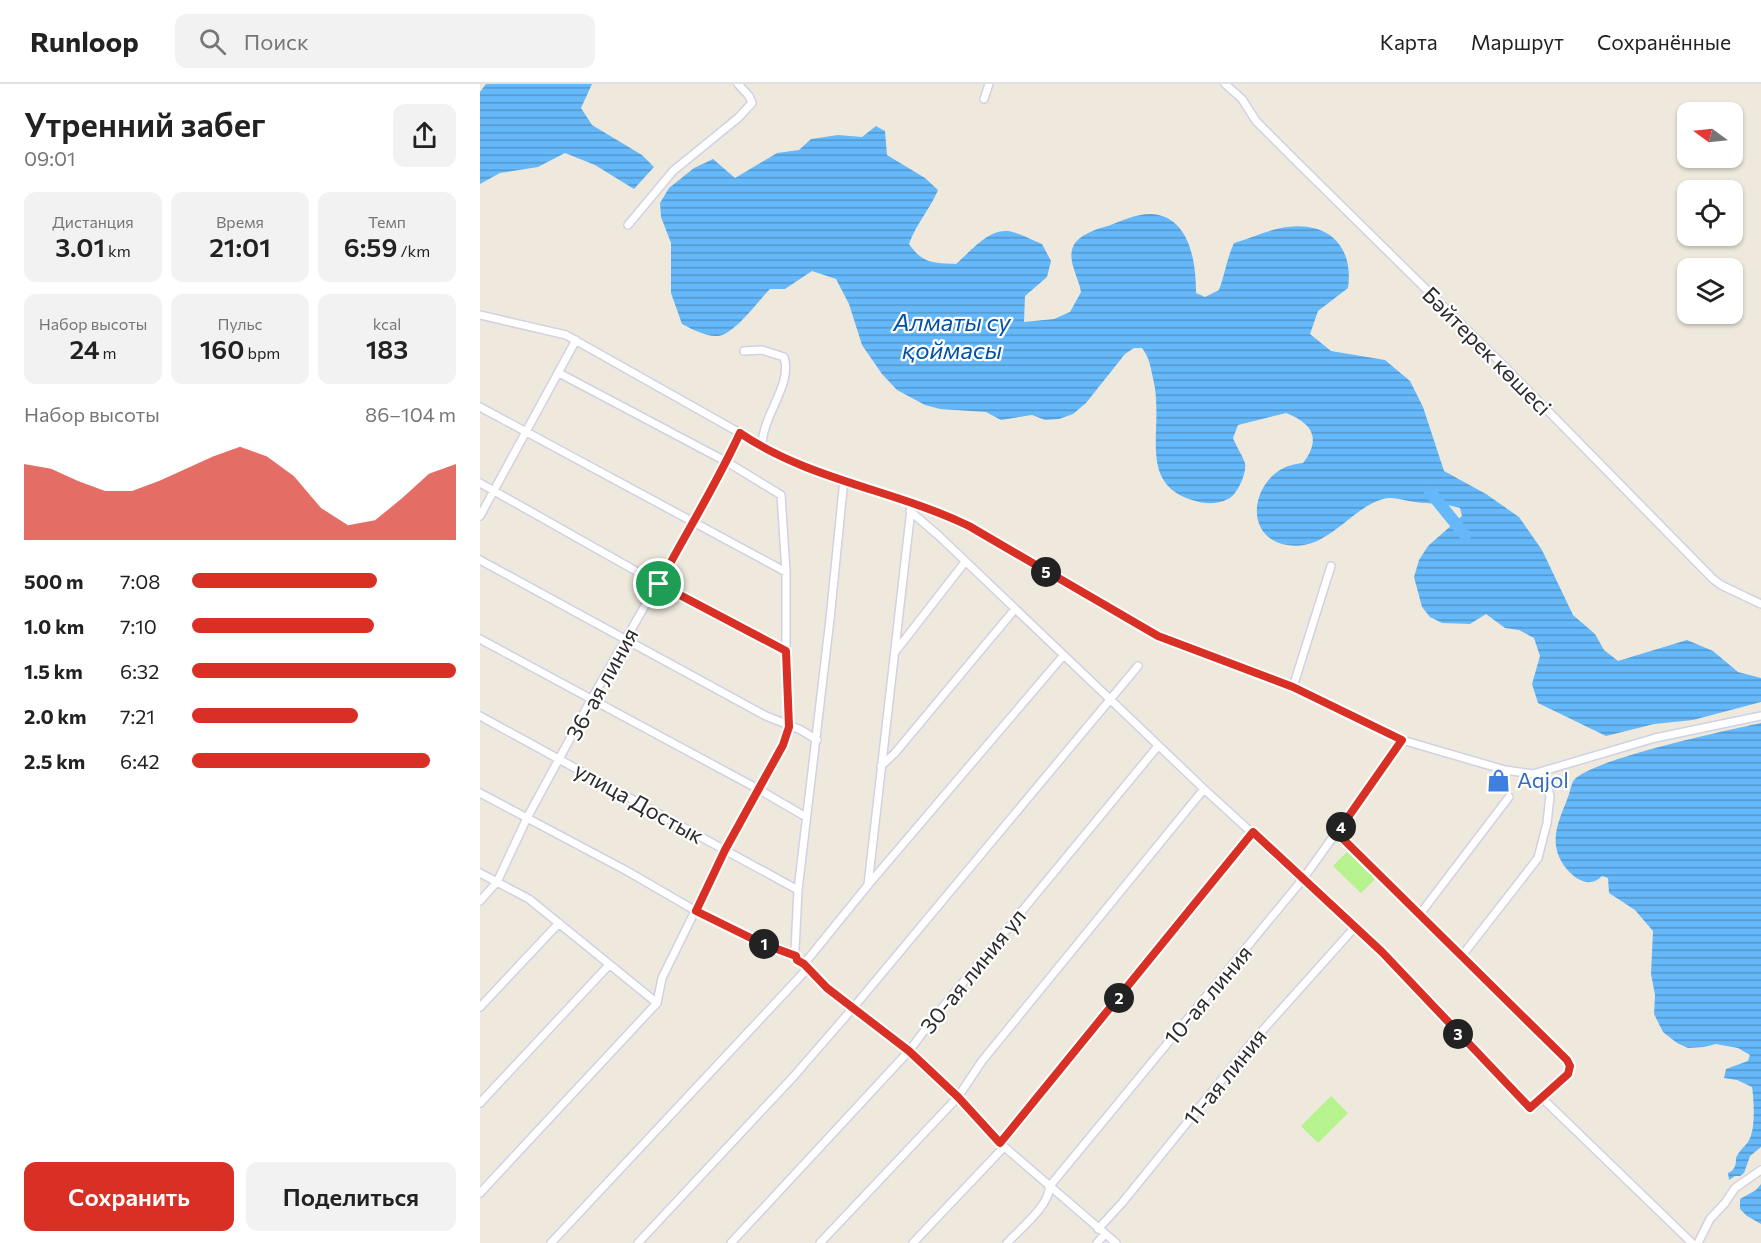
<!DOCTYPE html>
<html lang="ru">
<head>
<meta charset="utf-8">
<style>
	body { margin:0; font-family:Commissioner,sans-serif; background:#f2f2f2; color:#222; height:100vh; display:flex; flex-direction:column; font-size:22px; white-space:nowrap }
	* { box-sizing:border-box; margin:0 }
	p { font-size:20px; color:#767676 }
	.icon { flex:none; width:33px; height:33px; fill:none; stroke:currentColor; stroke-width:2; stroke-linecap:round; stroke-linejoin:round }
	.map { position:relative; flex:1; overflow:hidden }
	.side { display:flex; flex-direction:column; background:#fff; width:480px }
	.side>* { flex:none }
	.needle { width:39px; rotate:285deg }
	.tools { position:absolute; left:1197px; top:18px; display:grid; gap:12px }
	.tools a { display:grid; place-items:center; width:66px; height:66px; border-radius:12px; background:#fff; box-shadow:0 2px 4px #0004; font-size:30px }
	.pin { position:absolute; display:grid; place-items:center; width:51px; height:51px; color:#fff; margin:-26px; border:3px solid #fff; border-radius:50%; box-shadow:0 2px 6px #0007 }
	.km { position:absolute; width:30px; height:30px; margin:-15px; border-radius:50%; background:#222; color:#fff; font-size:16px; line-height:30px; text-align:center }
	.round { display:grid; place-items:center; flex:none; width:63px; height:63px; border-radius:12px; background:#f2f2f2 }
	.summary { display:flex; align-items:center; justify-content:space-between; height:102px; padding:0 24px }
	h1 { font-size:33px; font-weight:600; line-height:45px }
	.stats { display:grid; grid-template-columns:repeat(3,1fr); gap:9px; height:102px; padding:6px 24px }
	.stats div { display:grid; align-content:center; border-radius:12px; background:#f2f2f2; text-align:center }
	.stats b { font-size:26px; font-weight:600 }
	.stats small { font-size:16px; font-weight:400 }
	.stats p { font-size:16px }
	.chart { height:168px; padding:12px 24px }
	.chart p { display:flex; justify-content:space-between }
	.chart svg { width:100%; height:108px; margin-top:6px; fill:#d93025; opacity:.7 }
	.cta { display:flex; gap:12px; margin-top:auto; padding:12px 24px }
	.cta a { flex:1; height:69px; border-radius:12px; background:#d93025; color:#fff; font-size:24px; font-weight:600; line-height:69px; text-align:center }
	.cta a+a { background:#f2f2f2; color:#222 }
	ul { padding:0 24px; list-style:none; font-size:20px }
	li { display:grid; grid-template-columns:96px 72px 1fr; align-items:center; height:45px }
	li i { height:15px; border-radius:8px; background:#d93025 }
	header { display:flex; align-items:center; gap:36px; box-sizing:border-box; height:84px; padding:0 30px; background:#fff; border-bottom:2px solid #e0e0e0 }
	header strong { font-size:28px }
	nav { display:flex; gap:33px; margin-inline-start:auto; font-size:21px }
	.search { width:420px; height:54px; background:#f2f2f2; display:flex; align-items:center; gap:15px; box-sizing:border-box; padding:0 21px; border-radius:12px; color:#767676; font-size:22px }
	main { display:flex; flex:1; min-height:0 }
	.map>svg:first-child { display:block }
	.pitch { fill:#b6f28d }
	.water { fill:url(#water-rules) }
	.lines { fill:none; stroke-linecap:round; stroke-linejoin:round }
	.river { stroke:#65b8fa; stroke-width:12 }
	.minor-casing { stroke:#d1d1e5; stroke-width:10 }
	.minor { stroke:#fff; stroke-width:7 }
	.route-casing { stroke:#fff; stroke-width:12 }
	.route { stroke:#d93025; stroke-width:8 }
	.labels { text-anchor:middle; stroke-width:4.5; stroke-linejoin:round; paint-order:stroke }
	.street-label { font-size:22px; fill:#2b2b2b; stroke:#fff }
	.shop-label { font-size:22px; fill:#366cbe; stroke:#fff; text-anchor:start }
	.water-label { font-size:24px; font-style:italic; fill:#0051a9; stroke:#fff }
</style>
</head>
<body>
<header>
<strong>Runloop</strong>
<div class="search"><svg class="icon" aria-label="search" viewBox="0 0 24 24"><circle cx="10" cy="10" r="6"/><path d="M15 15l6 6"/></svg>Поиск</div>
<nav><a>Карта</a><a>Маршрут</a><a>Сохранённые</a></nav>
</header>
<main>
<section class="side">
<div class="summary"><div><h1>Утренний забег</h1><p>09:01</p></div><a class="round"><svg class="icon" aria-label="share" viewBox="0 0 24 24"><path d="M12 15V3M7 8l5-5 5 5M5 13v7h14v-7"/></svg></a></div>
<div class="stats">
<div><p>Дистанция</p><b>3.01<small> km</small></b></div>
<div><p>Время</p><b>21:01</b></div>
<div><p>Темп</p><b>6:59<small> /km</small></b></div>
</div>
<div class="stats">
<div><p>Набор высоты</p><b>24<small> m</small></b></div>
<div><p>Пульс</p><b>160<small> bpm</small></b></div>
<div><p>kcal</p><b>183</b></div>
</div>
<div class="chart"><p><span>Набор высоты</span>86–104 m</p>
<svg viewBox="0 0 160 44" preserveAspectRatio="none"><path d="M0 44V13L10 15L20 20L30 24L40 24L50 20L60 15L70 10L80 6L90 10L100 18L110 31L120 38L130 36L140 27L150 17L160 13V44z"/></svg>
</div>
<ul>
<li><b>500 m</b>7:08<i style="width:70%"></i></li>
<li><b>1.0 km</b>7:10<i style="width:69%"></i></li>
<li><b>1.5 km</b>6:32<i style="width:100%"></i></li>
<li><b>2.0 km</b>7:21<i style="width:63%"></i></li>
<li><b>2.5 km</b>6:42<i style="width:90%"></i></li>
</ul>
<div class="cta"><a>Сохранить</a><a>Поделиться</a></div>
</section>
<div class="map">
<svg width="1281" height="1159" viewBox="0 0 1281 1159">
	<defs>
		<pattern id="water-rules" width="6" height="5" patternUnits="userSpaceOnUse" patternTransform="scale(1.5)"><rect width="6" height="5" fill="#65b8fa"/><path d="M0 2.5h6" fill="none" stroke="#5396cb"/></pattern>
	</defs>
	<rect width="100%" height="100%" fill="#eee9dc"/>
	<path class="pitch" d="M 867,768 L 895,795 L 881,809 L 853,782 Z
		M 851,1012 L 868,1029 L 838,1059 L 821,1042 Z"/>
	<path class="water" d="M 6,0 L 112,0 L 101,24 L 112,41 L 162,71 L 174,83 L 154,105 L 115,81 L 85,69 L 58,83 L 20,89 L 0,100 L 0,8 Z
		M 396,42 L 405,47 L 407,71 L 445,94 L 458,106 C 450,125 436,140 429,160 C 443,180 454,179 476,180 C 489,169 507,146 527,147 C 538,148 552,156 562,160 L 571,177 L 567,193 L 545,212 L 544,238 L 574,235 L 590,228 L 601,208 C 599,194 587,177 593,163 C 598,151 616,145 628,142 C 640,137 659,129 672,130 C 710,133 716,178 716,209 L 725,213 L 739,206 C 745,190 747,174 754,159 C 772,154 789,145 808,143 C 849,138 874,163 868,204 L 838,227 L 830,250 L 851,267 L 905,276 L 930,297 L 943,323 L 964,387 L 1006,410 L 1039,433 L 1062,466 L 1093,531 L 1115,550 L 1124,566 L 1138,577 L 1207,556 L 1233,567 L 1258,588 L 1281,594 L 1281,618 L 1213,636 L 1174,640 L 1126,652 L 1058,619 L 1052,600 L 1060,572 L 1054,554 L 1039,546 L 1025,544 L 1006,530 L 990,540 L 962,539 L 950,533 L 942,523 L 934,493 L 939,476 L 948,462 L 982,432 L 980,424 C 965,419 950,420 935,418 C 924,417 914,412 903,415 C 869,425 847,468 807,461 C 767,454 770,408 797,388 C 805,382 814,380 823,379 C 842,354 832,339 806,329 L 758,341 L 753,354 C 756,362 762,371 765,379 C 767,389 757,411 748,415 C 736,421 724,420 712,416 C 663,401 679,356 676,317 C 676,308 674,298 672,290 C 670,279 668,272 662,264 L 654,264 L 645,270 L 606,319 L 593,330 L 579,335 L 565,336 L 552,331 L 521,336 L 506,328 L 460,325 L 445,321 L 417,306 L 402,290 L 382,261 L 369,220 L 356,195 L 332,187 L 305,205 L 290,205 C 277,218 255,250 238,252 C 226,253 212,245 202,240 L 191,209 L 191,159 L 181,133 L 180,119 L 189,104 L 214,84 L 233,75 L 255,94 L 297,69 L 319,66 L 331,55 L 358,51 L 382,53 Z
		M 1281,639 L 1281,1063 L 1270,1072 L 1264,1089 L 1260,1092 L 1255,1092 L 1249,1096 L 1248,1089 C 1255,1086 1256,1081 1256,1074 C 1259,1067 1264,1063 1268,1058 C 1276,1047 1274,1016 1272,1003 L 1257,996 L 1244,994 L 1246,985 L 1268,977 L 1270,971 L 1258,964 L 1236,960 L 1224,963 L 1208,964 L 1197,959 L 1183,948 L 1174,930 L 1175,911 L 1171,890 L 1173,847 L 1155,826 L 1129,809 L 1128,794 L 1122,792 C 1106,809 1084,787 1078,770 C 1071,750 1081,732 1088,713 C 1090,709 1091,700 1094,696 C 1112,675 1248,646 1281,639 Z
		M 1281,1100 L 1281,1140 L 1267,1132 L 1260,1125 L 1260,1115 L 1276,1106 Z"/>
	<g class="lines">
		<path class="river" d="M 950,408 L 985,451"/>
		<defs>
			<path id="minor" d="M 745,0 L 762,15 L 776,37 L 818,79 L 1024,282 L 1233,495 L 1241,501 L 1281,520
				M 504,15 L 509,0
				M 148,141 L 193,87 L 258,34 L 272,19 L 269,12 L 258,0
				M 0,231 L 86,251 L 260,349 C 329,396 415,406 489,443 L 678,552 L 813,603 L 922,656 L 1025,686 L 1053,690 L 1175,654 L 1281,632
				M 264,267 L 282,266 L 304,273 C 313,302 281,332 282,364
				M 79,289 L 247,378 L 301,411 L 306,488 L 306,567 L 309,643 L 303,661 L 245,766 L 182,894 L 177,919
				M 0,323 L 306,488
				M 364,395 L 350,535 L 318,806 L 315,866 L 317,876 L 324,880 L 347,904 L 373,924 L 429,967 L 478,1013 L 520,1059 L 636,1159
				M 0,399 L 179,500 L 306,567
				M 430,427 L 459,452 L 724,705 L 903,869 L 1050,1024 L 1055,1022 L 1088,990 L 1090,982 L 1087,976 L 857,749
				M 0,432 L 96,256
				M 0,476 L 286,632 L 321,646 L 337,656
				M 0,555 L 278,705 L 326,733
				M 415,568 L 485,478
				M 813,603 L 851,482
				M 0,632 L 318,806
				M 401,682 L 415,669 L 535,525
				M 0,709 L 147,787 L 216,827 L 281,859 L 316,872
				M 0,789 L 49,815 L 177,919 L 0,1109
				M 388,801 L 431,425
				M 0,817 L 17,798 L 47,734 L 111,616 L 247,378 L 260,349
				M 940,830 L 1029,713
				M 981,873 L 1058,774 L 1067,739 L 1070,712 L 1068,705 L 1053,690
				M 324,880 L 388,801 L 583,572
				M 0,923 L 79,839
				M 1062,1014 L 1212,1159
				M 0,1019 L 129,881
				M 520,1059 L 773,748
				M 618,1145 L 642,1119 L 774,956 L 875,843
				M 71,1159 L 328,884
				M 158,1159 L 314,992 L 373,924 L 658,582
				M 251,1159 L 429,967 L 457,930 L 678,662
				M 340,1159 L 478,1013 L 502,977 L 724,705
				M 433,1159 L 524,1063
				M 527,1159 C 538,1147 571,1120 569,1103 L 823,795 L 922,656
				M 617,1159 L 625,1150
				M 1218,1159 L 1230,1135 L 1245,1119 L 1255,1104 L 1281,1086"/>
		</defs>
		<use href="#minor" class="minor-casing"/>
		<use href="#minor" class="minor"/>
	</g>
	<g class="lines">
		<defs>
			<path id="route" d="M 260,349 C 329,396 415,406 489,442 L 678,552 L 813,603 L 922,656 L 857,749 L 1087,976 L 1090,982 L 1088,990 L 1050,1024 L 902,868 L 773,748 L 520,1059 L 478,1013 L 429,967 L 373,924 L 347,904 L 324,880 L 317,876 L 316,872 L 281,859 L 216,827 L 245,766 L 303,661 L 309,643 L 306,567 L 179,500 C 206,449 236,401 260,349 Z"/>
		</defs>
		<use href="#route" class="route-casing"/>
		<use href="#route" class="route"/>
	</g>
	<defs>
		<symbol id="shop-bare" viewBox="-9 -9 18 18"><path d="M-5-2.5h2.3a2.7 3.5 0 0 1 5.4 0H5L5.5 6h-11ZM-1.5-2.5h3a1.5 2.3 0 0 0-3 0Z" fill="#3f7fe0" stroke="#fff" stroke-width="2.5" paint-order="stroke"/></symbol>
	</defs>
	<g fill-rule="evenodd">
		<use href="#shop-bare" x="1002" y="680" width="33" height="33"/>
	</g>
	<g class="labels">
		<g class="street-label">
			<text transform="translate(1007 267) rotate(45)" y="8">Бәйтерек көшесі</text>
			<text transform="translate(122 600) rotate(-61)" y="8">36-ая линия</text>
			<text transform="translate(159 719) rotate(29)" y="8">улица Достык</text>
			<text transform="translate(493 887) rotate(-51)" y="8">30-ая линия ул</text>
			<text transform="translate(728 911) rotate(-50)" y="8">10-ая линия</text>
			<text transform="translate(745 993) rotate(-51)" y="8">11-ая линия</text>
		</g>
		<g class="shop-label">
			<text x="1037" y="704">Aqjol</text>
		</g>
		<g class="water-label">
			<text x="472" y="247">Алматы су<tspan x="472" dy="28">қоймасы</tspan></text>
		</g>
	</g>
</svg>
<div class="tools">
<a><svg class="needle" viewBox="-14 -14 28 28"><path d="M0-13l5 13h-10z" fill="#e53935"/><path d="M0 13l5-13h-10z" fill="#767676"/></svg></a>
<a><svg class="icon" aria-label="locate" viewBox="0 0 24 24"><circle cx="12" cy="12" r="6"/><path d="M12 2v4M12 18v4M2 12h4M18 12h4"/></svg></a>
<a><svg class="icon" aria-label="layers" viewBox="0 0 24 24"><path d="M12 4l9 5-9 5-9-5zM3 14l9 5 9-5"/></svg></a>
</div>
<div class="pin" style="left:179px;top:500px;background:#1e9e55"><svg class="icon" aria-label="arrive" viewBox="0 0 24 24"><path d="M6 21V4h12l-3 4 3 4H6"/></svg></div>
<b class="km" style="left:284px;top:860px">1</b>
<b class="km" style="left:639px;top:914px">2</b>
<b class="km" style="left:978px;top:950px">3</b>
<b class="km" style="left:861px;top:743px">4</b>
<b class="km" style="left:566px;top:488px">5</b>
</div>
</main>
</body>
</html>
